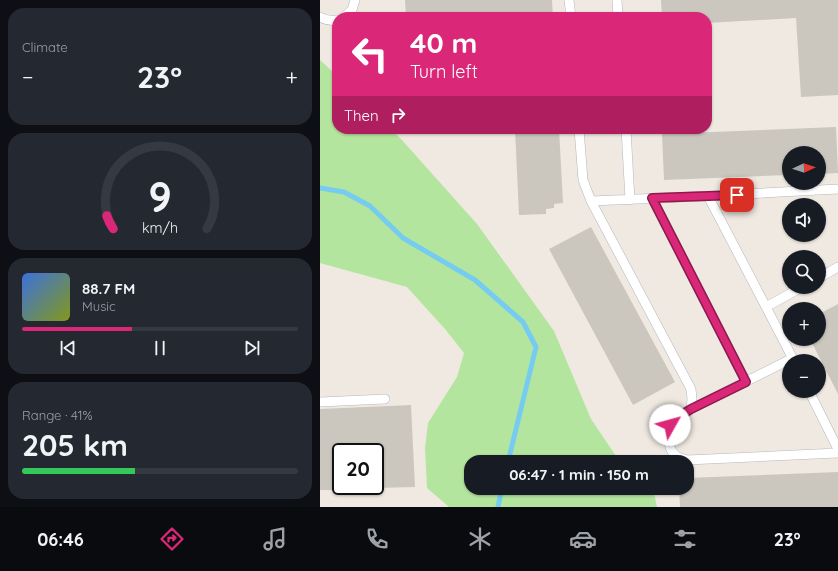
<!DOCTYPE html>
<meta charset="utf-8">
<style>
body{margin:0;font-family:Quicksand,sans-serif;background:#242831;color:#f1f3f6;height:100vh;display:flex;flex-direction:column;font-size:15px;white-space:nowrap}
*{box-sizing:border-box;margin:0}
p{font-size:13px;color:#9ea1a6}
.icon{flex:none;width:22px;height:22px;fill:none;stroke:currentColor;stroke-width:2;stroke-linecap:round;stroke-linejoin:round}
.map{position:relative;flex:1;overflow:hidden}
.sheet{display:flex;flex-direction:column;gap:8px;padding:8px;background:#0d0f14;width:320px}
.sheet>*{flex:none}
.guide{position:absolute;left:12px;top:12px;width:380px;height:122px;border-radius:16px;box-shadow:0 1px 3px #0004;background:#db2777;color:#fff;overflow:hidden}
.needle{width:26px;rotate:87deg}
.buttons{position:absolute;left:462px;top:146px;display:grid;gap:8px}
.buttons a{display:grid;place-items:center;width:44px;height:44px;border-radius:50%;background:#171b24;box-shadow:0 1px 3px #0004;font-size:20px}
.speed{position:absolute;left:12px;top:443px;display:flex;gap:8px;font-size:20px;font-weight:700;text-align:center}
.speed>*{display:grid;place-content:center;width:52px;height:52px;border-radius:50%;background:#171b24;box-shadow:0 1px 3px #0004;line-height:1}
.speed .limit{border:2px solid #111;border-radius:6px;background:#fff;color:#111}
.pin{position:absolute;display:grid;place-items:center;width:34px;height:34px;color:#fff;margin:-17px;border-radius:8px;box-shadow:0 2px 6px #0006}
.me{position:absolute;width:44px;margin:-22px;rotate:52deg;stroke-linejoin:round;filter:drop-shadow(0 0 3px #0008)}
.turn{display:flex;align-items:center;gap:14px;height:84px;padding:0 12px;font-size:18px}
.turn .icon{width:52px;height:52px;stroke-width:2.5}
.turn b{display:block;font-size:28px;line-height:34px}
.then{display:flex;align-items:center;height:38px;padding:0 12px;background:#0003;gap:8px;font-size:15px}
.big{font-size:30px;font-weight:700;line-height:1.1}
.sheet .card{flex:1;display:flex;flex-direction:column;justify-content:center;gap:6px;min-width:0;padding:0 14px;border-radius:16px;background:#242831}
.sheet .dial{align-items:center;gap:0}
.dial svg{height:104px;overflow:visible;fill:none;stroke:#363941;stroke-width:7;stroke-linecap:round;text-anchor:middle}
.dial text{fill:#f1f3f6;stroke:none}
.song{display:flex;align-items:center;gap:12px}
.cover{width:48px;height:48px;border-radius:6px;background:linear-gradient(135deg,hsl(220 70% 55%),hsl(70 70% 35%))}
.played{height:4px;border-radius:2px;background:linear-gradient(90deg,#db2777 40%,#363941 40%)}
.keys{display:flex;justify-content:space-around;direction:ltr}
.heat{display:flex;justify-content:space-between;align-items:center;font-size:22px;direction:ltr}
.charge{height:6px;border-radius:3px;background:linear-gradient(90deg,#34c759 41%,#363941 0)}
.trip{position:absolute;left:144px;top:455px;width:230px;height:40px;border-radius:16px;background:#171b24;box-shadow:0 1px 3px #0004;font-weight:700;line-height:40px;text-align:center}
.menu{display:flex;height:64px;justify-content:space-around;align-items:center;background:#090b0e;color:#9ea1a6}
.menu .icon{width:28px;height:28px}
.menu .active{color:#db2777}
.menu b{font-size:18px;color:#f1f3f6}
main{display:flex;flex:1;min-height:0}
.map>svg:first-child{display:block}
</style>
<main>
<section class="sheet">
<div class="card"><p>Climate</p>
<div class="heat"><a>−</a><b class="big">23°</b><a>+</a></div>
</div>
<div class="card dial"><svg viewBox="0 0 100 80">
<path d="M14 69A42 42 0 1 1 86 69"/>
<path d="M14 69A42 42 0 0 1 9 59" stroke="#db2777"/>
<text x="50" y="56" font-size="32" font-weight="700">9</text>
<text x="50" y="72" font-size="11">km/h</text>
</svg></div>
<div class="card">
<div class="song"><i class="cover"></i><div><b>88.7 FM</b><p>Music</p></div></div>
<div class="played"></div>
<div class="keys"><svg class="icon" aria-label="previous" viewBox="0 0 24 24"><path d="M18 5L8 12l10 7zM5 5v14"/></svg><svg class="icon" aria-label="pause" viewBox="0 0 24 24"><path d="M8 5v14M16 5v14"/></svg><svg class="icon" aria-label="next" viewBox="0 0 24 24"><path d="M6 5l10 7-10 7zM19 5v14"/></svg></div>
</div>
<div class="card"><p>Range · 41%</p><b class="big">205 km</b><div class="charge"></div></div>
</section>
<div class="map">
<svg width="518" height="507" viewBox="0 0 518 507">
<rect width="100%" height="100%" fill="#efe9e1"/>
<path fill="#b4e59e" d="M 0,60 L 17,76 L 17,129 L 71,129 L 81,139 L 157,224 L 234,331 L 271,419 L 300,462 L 151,462 L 151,488 L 333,488 L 337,507 L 129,507 L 107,488 L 105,448 L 108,423 L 137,377 L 144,353 L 125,329 L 87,287 L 0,263 Z"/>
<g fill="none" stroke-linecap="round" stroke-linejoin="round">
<path stroke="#75ccf0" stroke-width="5" d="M 0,188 L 24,192 L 50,206 L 83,238 L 155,280 L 203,322 L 216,347 L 188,462
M 178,507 L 182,488"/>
</g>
<path fill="#cbc7bf" d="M 85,0 L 232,0 L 233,17 L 86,17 Z
M 341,0 L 518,0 L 518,95 L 481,97 L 476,18 L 387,23 L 387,17 L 342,17 Z
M 516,127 L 518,173 L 499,174 L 499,153 L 469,153 L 469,175 L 344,180 L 342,134 Z
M 195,129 L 239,129 L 243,203 L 234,204 L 234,208 L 226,209 L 226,214 L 199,215 Z
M 271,227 L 355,382 L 313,405 L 229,249 Z
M 518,304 L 518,394 L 490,339 L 499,339 L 499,314 Z
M 91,405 L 95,487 L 55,488 L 55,452 L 21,452 L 21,490 L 0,490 L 0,409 Z
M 518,472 L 518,507 L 360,507 L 359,488 L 367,488 L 367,478 Z"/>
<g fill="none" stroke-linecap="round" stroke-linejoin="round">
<g stroke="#b4b7c1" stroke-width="10">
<path id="service" d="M 249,0 L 251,17
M 297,0 L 298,17
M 0,17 C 5,20 11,21 17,20
M 24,17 L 32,10 L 35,0
M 259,129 L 263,180 L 271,201 L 371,389 L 372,399 L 371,409 C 364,413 354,417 350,425 C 346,434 348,452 358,457 C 361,458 364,459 367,460 L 518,453
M 306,129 L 310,200
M 388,196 L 446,307
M 332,198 L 426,382
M 271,201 L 388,196 L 518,189
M 499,278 L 518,267
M 474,361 L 446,307 L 482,287
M 489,391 L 518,449
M 0,402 L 65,399
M 371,409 L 473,358"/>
</g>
<use href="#service" stroke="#fff" stroke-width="9"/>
</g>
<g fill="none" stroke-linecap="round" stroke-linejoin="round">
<g stroke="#8e194d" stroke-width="10">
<path id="route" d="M 350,425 L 357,418 L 371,409 L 426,382 L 332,198 L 417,195"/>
</g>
<use href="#route" stroke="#db2777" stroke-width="7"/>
</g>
</svg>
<div class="buttons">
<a><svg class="needle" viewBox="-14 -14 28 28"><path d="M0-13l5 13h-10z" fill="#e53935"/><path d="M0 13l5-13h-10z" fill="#9ea1a6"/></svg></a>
<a><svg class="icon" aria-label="sound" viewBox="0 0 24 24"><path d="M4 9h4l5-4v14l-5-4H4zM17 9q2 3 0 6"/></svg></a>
<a><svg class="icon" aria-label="search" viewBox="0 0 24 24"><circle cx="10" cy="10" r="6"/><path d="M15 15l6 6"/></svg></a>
<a>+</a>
<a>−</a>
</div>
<div class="speed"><div class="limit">20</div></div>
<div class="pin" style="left:417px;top:195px;background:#d93025"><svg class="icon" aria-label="arrive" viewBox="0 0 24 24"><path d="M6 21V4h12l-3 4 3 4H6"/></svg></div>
<svg class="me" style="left:350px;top:425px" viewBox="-20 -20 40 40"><circle r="19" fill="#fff"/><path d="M0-13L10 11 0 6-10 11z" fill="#db2777"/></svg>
<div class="trip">06:47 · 1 min · 150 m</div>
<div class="guide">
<div class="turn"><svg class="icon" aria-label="left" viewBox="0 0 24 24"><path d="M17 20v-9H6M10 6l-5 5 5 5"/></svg><div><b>40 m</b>Turn left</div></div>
<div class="then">Then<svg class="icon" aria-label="right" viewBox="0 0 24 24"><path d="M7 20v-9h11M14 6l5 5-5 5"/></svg></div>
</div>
</div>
</main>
<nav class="menu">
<b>06:46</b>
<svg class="icon active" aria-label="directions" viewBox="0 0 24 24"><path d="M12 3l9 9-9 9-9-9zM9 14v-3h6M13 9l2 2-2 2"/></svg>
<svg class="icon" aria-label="music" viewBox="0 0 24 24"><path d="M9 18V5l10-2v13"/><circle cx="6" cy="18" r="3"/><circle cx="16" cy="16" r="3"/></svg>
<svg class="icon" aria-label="phone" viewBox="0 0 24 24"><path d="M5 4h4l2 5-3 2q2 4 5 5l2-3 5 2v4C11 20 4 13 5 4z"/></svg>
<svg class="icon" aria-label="climate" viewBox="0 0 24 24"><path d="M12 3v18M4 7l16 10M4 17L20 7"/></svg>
<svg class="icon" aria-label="car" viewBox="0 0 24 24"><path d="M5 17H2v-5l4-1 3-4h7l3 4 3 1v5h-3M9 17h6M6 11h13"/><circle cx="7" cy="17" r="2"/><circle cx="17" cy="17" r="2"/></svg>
<svg class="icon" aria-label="filters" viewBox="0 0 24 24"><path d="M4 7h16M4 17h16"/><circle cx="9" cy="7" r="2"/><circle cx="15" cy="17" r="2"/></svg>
<b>23°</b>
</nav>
